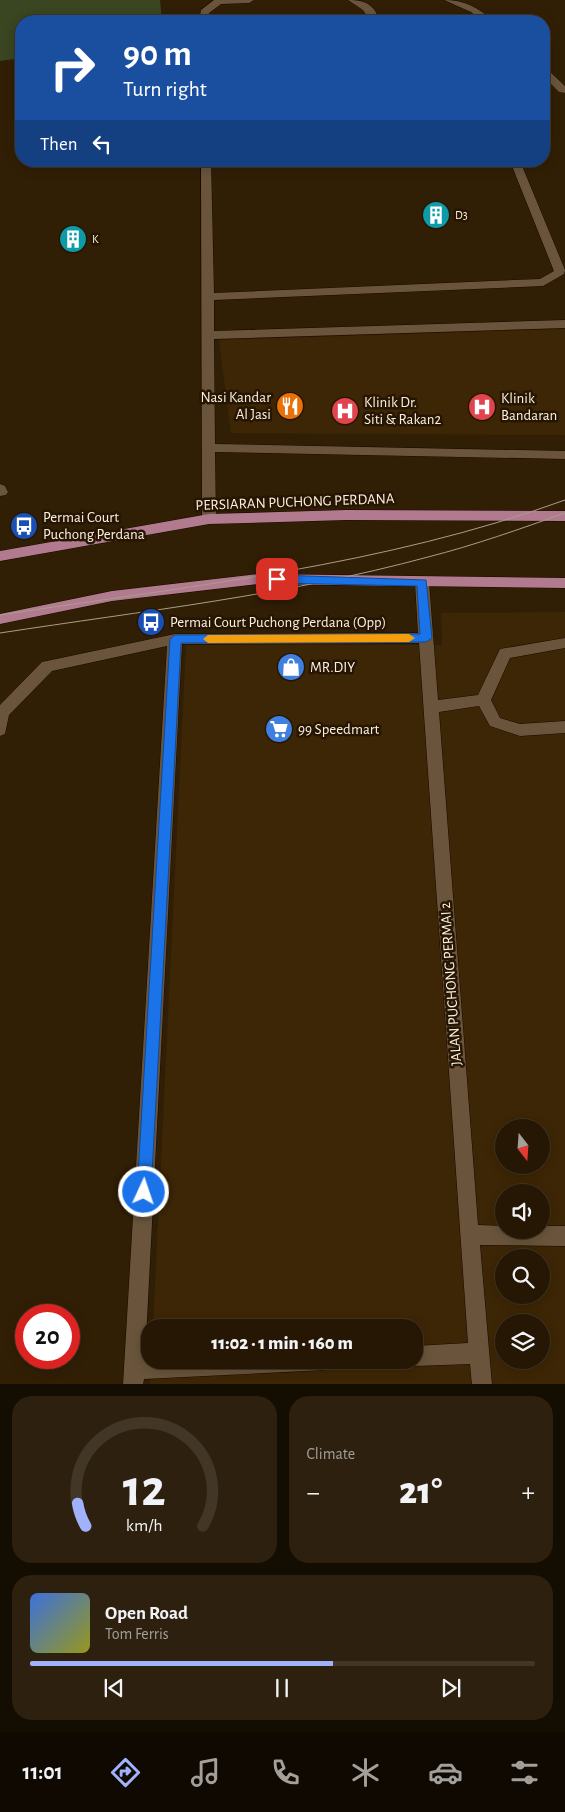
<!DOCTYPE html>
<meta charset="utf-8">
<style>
body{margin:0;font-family:"Alegreya Sans",sans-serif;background:#2d200e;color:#f1f3f6;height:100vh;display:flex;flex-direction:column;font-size:19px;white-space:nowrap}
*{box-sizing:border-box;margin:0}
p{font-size:16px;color:#a39f9a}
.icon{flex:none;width:28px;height:28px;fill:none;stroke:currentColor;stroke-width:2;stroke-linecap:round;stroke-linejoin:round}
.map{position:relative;height:1384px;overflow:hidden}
.sheet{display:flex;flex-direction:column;gap:12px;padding:12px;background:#140d02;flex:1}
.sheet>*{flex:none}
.banner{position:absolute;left:15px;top:15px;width:535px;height:152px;border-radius:20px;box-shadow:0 2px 12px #0003,0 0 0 1px #423626;background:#1a4fa0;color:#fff;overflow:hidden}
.needle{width:32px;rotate:163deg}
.tools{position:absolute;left:495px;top:1119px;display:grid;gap:10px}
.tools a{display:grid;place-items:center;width:55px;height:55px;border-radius:50%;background:#251704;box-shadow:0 2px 12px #0003,0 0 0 1px #423626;font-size:25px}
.speed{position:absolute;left:15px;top:1304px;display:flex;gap:10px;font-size:25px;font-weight:700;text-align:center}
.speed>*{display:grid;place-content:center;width:65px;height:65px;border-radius:50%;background:#251704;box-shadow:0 2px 12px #0003,0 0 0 1px #423626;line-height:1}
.speed .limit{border:8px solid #d22;background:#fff;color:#111}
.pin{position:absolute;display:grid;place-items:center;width:42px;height:42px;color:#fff;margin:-21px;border-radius:10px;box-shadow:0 2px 8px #0006}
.me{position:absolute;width:55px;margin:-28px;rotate:3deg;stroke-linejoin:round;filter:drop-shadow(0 0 4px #0008)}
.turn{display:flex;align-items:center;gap:18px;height:105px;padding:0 25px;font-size:22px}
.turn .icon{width:65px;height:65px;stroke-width:2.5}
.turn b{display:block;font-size:35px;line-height:42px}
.then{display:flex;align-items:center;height:48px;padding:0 25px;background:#0003;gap:10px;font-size:19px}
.big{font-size:38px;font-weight:800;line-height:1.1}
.sheet .widget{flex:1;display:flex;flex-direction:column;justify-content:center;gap:8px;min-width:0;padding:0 18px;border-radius:20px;background:#2d200e}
.sheet .dial{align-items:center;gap:0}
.dial svg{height:130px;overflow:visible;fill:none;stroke:#423626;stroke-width:7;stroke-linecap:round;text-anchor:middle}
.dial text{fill:#f1f3f6;stroke:none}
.song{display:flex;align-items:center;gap:15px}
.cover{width:60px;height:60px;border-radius:8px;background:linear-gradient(135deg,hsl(220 70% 55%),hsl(60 70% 35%))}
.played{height:5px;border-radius:2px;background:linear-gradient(90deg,#a1b2fd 60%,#423626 60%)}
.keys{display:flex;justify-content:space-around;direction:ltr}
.heat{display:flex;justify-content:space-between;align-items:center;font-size:28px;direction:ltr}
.sheet .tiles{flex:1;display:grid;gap:12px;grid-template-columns:1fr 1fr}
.widget:last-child{grid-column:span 2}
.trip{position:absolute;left:141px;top:1319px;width:282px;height:50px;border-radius:20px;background:#251704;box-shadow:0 2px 12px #0003,0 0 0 1px #423626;font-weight:800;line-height:50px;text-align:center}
.dock{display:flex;height:80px;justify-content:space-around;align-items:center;background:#0f0902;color:#a39f9a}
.dock .icon{width:35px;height:35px}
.dock .active{color:#a1b2fd}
.dock b{font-size:22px;color:#f1f3f6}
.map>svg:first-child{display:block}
</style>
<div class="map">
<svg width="565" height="1385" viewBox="0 0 565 1385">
<rect width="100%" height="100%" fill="#311f05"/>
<path fill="#3d2605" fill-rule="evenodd" d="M 565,329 L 565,435 L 231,433 L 219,340 Z
M 565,612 L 565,1384 L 150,1385 L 151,1360 L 415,1360 L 415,1328 L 153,1327 L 186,645 L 442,645 L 441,613 ZM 504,1128 L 541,1128 L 541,1165 L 504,1165 ZM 504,1192 L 541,1192 L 541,1230 L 504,1230 ZM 504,1258 L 541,1258 L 541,1295 L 504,1295 ZM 504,1322 L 541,1322 L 541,1360 L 504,1360 Z"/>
<path fill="#3a4621" d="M 0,0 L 160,0 L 162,21 L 21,21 L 21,58 L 0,61 Z"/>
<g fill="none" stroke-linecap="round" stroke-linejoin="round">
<g stroke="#180800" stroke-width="1">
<path id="minor" d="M 214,0 L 254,0 L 249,3 L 221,4 L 209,13 L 209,21 L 199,21 L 201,10 Z
M 348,0 C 365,0 374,4 380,21 L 370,21 L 363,10 Z
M 444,0 C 463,0 479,7 492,21 L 482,21 L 471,12 Z
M 544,69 L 548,70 L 565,86 L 565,93 L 559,92 L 544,77 Z
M 201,161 L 211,161 L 214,293 L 540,279 L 554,271 L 510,161 L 520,161 L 565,270 L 564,274 L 543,286 L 214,300 L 214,331 L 565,320 L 565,328 L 214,339 L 215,444 L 565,451 L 565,459 L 215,452 L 216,519 L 214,522 L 204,522 L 202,519 Z
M 0,484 L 5,486 L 8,492 L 6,495 L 0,496 Z
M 422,577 L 427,578 L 429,582 L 438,700 L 478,695 L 500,649 L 565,638 L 565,648 L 510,658 L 491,700 L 500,718 L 520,724 L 565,721 L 565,733 L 520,736 L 490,726 L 479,706 L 439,712 L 478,1225 L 504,1226 L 504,1230 L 541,1230 L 541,1226 L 565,1226 L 565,1246 L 480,1245 L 492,1385 L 472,1385 L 470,1364 L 415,1366 L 408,1363 L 406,1360 L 415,1360 L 415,1346 L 468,1343 L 419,643 L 182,644 L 145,1358 L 150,1358 L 150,1360 L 334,1360 L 331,1367 L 324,1370 L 144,1379 L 143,1385 L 123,1385 L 167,646 L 52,671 L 9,715 L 5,734 L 0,736 L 0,705 L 42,662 L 175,634 L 418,633 L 415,582 L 417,578 Z"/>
</g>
<g stroke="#180800" stroke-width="1">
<path id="major" d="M 346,510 L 565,511 L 565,521 L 346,520 L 209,524 L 0,561 L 0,551 L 209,514 Z
M 259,574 L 565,578 L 565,588 L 259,584 L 112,601 L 0,624 L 0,614 L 112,591 Z"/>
</g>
<use href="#minor" fill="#6a553c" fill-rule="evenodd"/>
<use href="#major" fill="#b17a8f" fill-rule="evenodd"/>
<path stroke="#ab9d89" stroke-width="1" d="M 0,615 C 190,586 384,566 565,500
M 0,633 C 143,611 288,595 428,557 C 475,545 520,529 565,513"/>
</g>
<path fill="#1a73e8" stroke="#114b97" d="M 277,575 L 426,580 L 432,638 L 426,642 L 181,643 L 151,1192 L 149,1196 L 144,1199 L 139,1196 L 137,1192 L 170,639 L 175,635 L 420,634 L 417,586 L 277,583 L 271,579 Z"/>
<path fill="#f59e0b" d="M 409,634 L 415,638 L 409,642 L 208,643 L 203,639 L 208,635 Z"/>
<defs>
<g id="building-disc" transform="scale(1.4375)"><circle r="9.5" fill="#0f9aa8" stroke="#261500"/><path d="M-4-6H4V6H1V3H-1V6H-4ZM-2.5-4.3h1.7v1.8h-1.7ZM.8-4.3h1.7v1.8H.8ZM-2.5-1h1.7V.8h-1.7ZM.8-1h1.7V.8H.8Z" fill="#fff"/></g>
<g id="restaurant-disc" transform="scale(1.4375)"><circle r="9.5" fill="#e8710a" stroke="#261500"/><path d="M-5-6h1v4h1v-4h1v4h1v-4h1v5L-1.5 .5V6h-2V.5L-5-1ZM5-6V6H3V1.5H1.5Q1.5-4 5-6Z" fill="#fff"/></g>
<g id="hospital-disc" transform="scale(1.4375)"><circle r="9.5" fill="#e0444e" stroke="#261500"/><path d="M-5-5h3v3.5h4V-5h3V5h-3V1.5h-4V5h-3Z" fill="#fff"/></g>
<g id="bus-disc" transform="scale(1.4375)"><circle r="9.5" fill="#1a4fb4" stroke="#261500"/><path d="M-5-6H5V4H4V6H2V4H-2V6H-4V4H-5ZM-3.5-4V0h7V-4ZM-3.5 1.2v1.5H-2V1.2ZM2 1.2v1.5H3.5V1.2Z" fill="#fff"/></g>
<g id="shop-disc" transform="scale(1.4375)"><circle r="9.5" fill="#3f7fe0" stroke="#261500"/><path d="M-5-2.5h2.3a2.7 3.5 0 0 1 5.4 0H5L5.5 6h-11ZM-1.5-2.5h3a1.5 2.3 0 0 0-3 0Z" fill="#fff"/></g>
<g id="supermarket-disc" transform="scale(1.4375)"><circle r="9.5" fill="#3f7fe0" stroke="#261500"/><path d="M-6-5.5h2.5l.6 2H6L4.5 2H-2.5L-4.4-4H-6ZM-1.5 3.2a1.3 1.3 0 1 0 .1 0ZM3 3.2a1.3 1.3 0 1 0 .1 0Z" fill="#fff"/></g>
</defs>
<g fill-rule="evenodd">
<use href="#building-disc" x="436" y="215"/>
<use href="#building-disc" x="73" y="239"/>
<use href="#restaurant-disc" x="290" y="406"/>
<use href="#hospital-disc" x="482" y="407"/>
<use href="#hospital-disc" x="345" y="411"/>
<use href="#bus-disc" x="24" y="526"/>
<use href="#bus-disc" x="151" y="622"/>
<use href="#shop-disc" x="291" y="667"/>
<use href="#supermarket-disc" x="279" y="729"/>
</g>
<g text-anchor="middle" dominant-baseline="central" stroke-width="5" stroke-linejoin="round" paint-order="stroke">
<g font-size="12" fill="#fcf0e1" stroke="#261500" text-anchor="start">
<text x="455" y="215">D3</text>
<text x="92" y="239">K</text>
</g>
<g font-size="15" fill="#fcf0e1" stroke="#261500" text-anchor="start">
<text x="271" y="397" text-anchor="end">Nasi Kandar<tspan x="271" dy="17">Al Jasi</tspan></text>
<text x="501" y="398">Klinik<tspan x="501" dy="17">Bandaran</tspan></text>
<text x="364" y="402">Klinik Dr.<tspan x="364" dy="17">Siti &amp; Rakan2</tspan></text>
<text x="43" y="517">Permai Court<tspan x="43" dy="17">Puchong Perdana</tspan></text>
<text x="170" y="622">Permai Court Puchong Perdana (Opp)</text>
<text x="310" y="667">MR.DIY</text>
<text x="298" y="729">99 Speedmart</text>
</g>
<g font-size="15" fill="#fcf0e1" stroke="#261500">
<text transform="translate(295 502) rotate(-2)">PERSIARAN PUCHONG PERDANA</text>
<text transform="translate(451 984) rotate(-94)">JALAN PUCHONG PERMAI 2</text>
</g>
</g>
</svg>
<div class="tools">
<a><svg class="needle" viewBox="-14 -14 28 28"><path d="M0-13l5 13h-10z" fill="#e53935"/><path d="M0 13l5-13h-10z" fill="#a39f9a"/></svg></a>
<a><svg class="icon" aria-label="sound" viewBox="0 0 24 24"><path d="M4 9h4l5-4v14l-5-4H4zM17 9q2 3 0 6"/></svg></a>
<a><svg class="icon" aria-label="search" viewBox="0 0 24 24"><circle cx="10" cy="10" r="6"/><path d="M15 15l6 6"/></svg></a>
<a><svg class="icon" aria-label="layers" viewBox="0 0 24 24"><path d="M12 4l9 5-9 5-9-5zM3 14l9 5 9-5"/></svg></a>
</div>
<div class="speed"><div class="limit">20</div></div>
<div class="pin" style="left:277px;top:579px;background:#d93025"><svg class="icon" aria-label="arrive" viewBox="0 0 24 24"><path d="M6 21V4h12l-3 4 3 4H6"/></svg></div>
<svg class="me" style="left:144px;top:1192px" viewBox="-20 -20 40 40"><circle r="17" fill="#1a73e8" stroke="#fff" stroke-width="3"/><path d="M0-11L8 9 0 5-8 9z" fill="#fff"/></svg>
<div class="trip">11:02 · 1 min · 160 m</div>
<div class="banner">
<div class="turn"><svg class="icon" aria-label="right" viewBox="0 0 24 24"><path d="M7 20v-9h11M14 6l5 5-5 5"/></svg><div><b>90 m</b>Turn right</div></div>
<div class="then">Then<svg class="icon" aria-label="left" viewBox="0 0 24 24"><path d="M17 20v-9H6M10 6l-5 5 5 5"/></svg></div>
</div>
</div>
<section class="sheet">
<div class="tiles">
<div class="widget dial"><svg viewBox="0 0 100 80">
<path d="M14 69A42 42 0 1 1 86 69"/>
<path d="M14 69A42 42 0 0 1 9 55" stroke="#a1b2fd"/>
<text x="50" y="56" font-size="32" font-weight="700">12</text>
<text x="50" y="72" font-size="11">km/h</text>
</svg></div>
<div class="widget"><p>Climate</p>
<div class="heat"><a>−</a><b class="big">21°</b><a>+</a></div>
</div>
<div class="widget">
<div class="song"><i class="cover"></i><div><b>Open Road</b><p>Tom Ferris</p></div></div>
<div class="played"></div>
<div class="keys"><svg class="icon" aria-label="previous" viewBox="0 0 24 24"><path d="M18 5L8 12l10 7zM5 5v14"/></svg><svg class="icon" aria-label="pause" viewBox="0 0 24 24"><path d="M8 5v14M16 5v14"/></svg><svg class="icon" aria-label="next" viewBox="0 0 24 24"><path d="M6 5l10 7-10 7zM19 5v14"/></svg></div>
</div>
</div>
</section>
<nav class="dock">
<b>11:01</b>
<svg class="icon active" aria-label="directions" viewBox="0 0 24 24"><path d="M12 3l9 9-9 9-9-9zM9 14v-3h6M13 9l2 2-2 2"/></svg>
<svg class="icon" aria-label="music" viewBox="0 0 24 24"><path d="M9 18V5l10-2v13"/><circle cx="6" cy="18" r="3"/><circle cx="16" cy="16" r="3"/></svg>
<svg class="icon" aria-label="phone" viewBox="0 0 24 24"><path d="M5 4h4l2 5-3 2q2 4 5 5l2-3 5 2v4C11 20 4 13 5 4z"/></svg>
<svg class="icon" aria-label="climate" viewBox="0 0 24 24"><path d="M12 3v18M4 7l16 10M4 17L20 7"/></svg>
<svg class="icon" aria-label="car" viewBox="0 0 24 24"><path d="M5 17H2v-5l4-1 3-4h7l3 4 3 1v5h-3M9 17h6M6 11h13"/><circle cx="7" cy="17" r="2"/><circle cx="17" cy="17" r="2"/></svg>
<svg class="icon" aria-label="filters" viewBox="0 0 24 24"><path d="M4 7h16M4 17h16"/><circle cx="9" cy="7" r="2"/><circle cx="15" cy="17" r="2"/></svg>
</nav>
